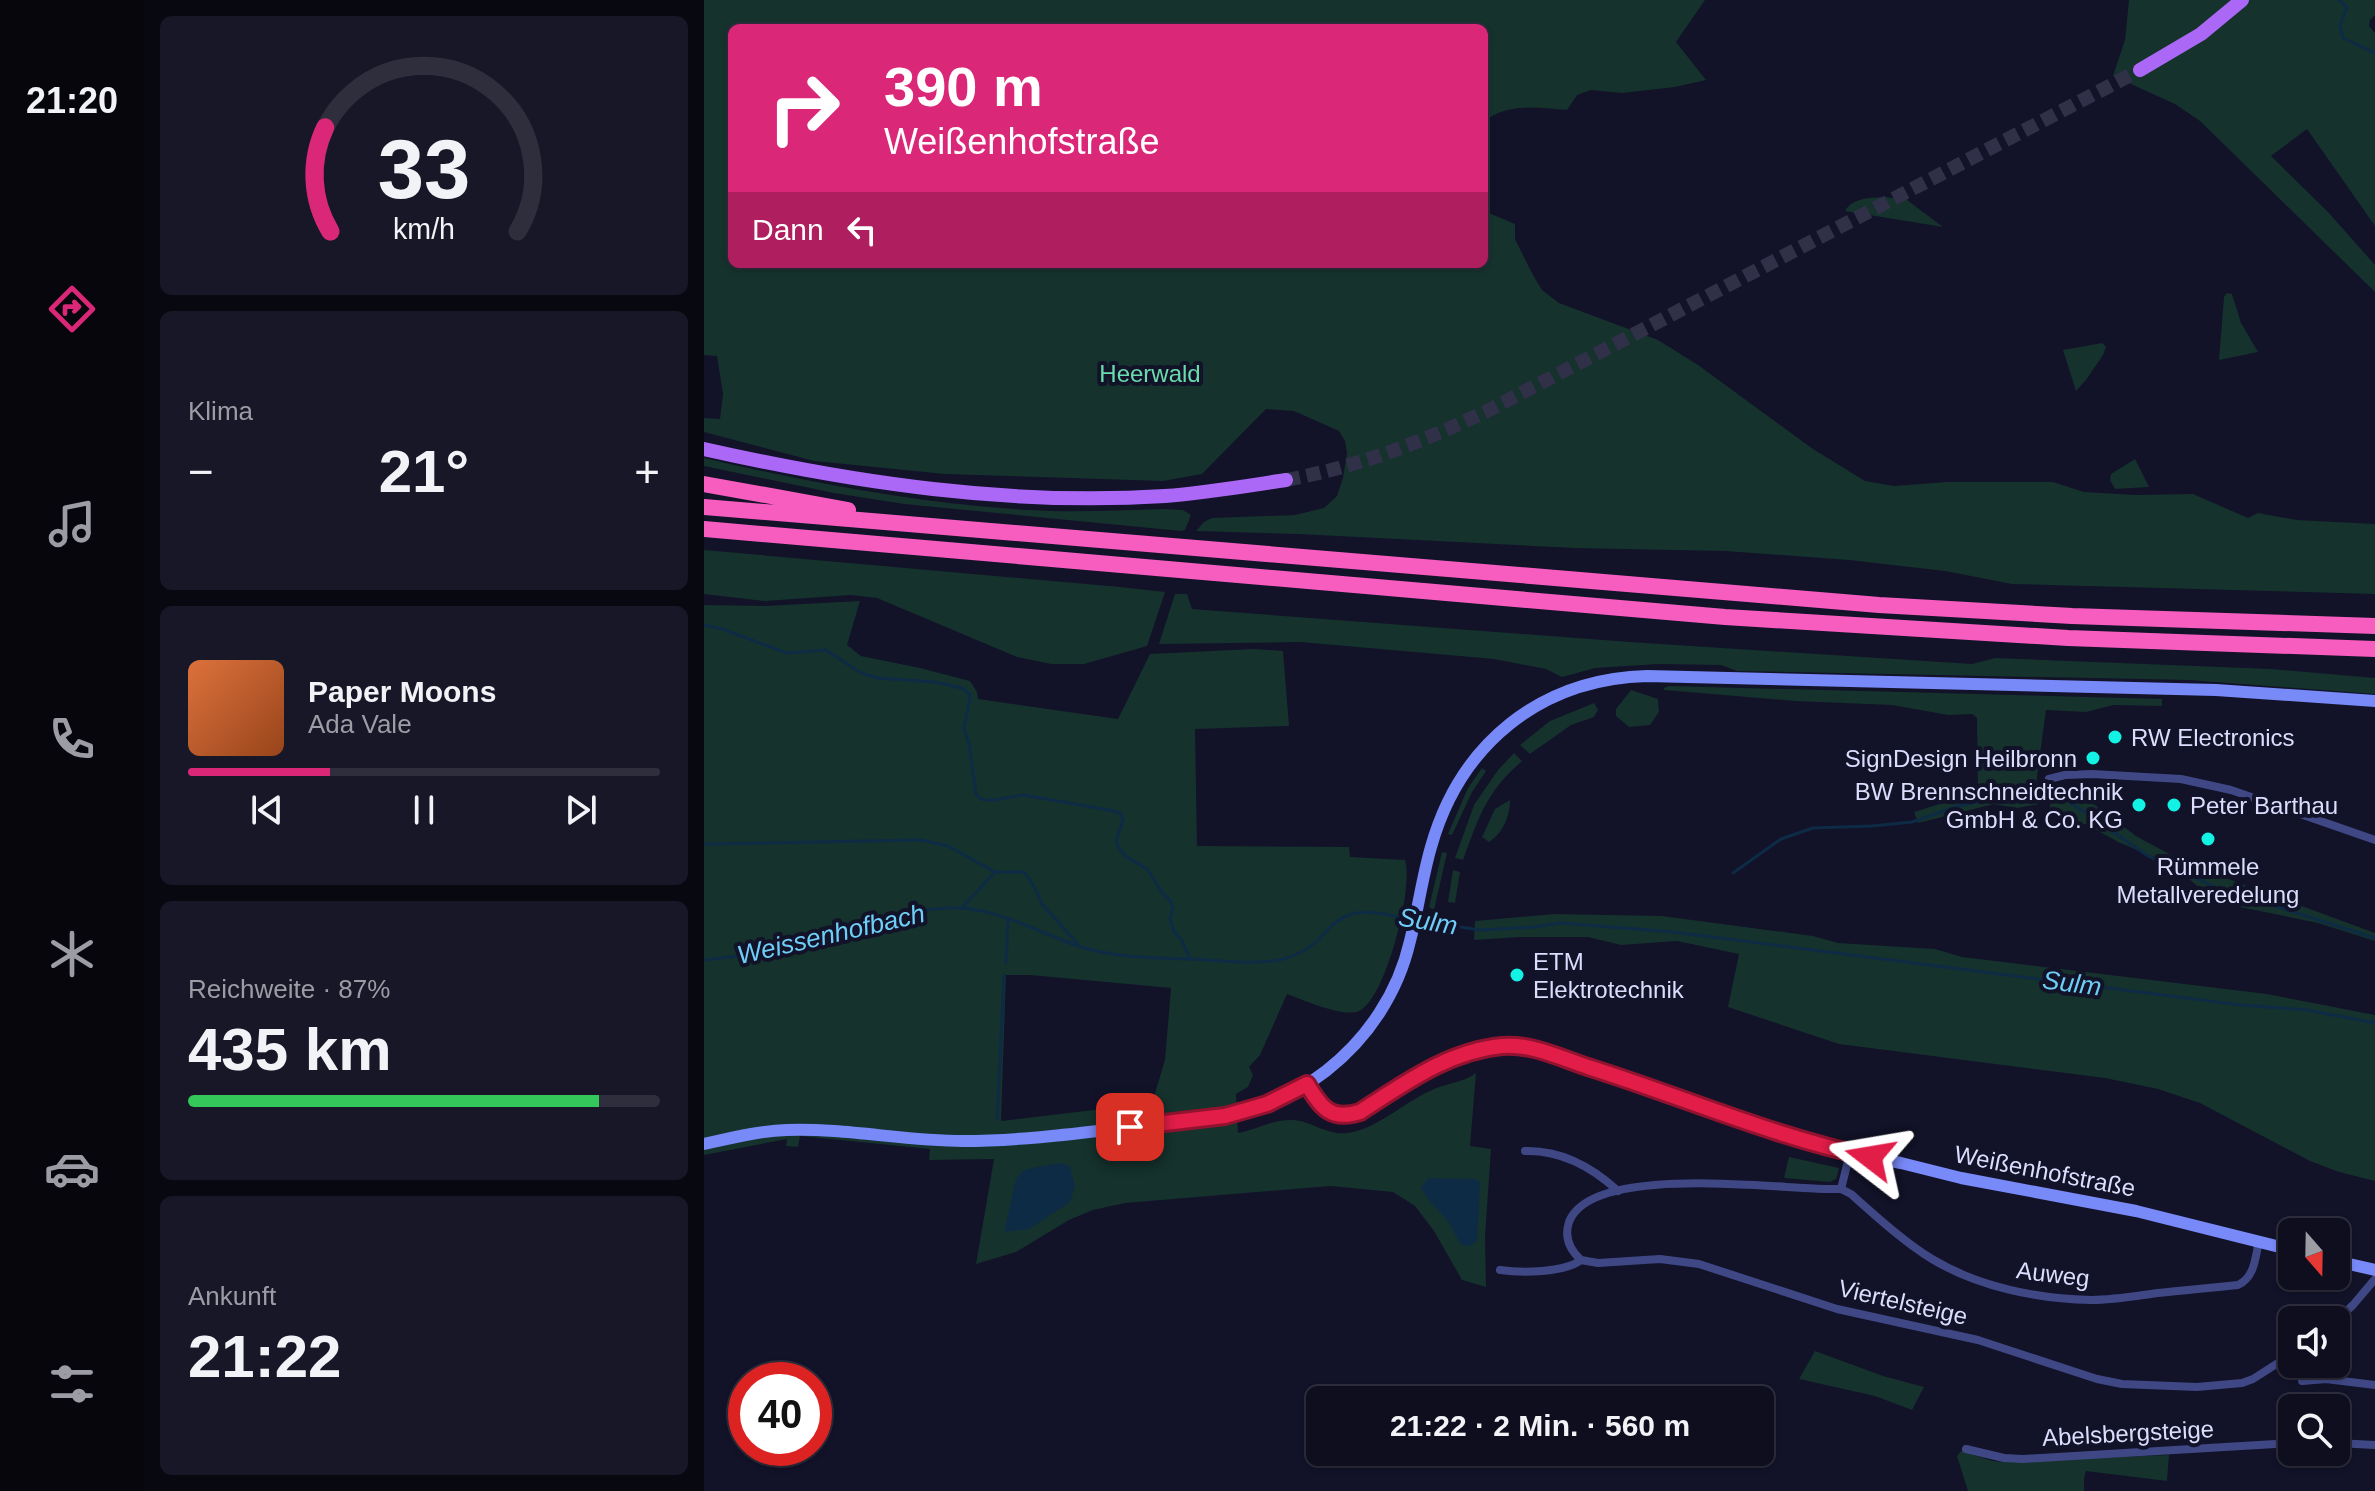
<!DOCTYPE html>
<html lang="de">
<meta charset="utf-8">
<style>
body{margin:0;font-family:Arial,sans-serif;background:#171728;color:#f1f3f6;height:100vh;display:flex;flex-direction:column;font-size:30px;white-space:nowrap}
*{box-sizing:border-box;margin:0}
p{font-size:26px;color:#9b9ca4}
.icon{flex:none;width:44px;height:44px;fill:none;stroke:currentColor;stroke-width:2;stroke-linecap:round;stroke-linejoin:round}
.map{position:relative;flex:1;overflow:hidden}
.sheet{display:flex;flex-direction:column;gap:16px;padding:16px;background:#080811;width:560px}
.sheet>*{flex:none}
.hud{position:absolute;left:24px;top:24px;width:760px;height:244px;border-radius:12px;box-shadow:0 2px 6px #0004,0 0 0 2px #2e2e3d;background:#db2777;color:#fff;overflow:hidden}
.needle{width:52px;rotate:160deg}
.fabs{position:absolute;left:1574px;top:1218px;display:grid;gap:16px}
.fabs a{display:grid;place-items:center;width:72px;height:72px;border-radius:12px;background:#0e0e1f;box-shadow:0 2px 6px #0004,0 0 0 2px #2e2e3d;font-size:40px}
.speed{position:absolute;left:24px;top:1362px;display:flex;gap:16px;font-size:40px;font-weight:700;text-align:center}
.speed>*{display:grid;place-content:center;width:104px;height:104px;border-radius:50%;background:#0e0e1f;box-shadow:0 2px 6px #0004,0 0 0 2px #2e2e3d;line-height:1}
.speed .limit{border:12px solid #d22;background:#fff;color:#111}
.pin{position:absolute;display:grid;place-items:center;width:68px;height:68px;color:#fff;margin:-34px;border-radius:16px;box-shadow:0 4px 12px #0006}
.me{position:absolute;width:88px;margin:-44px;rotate:284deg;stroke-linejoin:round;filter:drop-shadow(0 0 6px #0008)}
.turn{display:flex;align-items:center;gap:28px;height:168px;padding:0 24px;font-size:36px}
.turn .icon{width:104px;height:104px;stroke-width:2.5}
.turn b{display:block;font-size:56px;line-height:68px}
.then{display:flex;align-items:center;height:76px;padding:0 24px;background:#0003;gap:16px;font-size:30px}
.big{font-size:60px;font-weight:800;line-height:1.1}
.sheet .widget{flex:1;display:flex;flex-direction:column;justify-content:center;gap:12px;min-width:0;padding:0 28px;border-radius:12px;background:#171728}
.sheet .dial{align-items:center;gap:0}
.dial svg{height:208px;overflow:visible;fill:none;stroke:#2e2e3d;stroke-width:7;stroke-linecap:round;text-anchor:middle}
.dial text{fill:#f1f3f6;stroke:none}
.song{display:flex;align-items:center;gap:24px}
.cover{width:96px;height:96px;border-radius:12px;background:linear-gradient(135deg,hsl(20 70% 55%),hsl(20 70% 35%))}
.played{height:8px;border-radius:4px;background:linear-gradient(90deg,#db2777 30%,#2e2e3d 30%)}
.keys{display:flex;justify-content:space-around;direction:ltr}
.heat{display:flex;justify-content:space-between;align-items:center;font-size:44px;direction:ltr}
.charge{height:12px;border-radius:6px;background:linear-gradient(90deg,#34c759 87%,#2e2e3d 0)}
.trip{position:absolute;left:602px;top:1386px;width:468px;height:80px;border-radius:12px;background:#0e0e1f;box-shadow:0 2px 6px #0004,0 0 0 2px #2e2e3d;font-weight:800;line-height:80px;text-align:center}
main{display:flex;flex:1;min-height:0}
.menu{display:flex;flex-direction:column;width:144px;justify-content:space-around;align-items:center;background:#06060c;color:#9b9ca4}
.menu .icon{width:56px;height:56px}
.menu .active{color:#db2777}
.menu b{font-size:36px;color:#f1f3f6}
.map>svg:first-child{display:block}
</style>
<main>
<nav class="menu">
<b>21:20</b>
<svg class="icon active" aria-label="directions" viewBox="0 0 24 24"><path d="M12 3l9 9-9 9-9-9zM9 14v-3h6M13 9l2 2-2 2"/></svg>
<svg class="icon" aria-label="music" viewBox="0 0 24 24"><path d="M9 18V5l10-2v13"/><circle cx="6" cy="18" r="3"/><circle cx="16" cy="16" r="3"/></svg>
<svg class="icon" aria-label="phone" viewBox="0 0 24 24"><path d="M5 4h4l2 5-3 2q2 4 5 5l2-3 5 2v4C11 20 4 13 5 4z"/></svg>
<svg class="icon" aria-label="climate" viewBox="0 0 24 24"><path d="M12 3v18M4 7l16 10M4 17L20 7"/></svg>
<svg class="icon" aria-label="car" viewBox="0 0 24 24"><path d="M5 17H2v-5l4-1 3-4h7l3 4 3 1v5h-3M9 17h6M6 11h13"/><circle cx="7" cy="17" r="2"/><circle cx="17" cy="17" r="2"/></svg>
<svg class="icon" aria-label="filters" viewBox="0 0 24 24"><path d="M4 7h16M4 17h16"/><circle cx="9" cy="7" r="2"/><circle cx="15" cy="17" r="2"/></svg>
</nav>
<section class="sheet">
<div class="widget dial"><svg viewBox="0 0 100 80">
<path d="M14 69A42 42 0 1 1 86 69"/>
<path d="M14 69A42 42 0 0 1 12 29" stroke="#db2777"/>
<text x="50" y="56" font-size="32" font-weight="700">33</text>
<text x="50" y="72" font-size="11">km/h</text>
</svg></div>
<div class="widget"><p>Klima</p>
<div class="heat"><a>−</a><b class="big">21°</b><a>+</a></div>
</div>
<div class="widget">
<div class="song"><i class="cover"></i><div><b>Paper Moons</b><p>Ada Vale</p></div></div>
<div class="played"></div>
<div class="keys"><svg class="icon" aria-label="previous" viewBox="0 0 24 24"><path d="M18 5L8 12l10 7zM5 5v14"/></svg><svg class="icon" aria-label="pause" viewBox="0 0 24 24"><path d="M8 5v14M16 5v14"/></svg><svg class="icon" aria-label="next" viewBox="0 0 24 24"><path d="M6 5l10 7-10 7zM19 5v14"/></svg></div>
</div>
<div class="widget"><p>Reichweite · 87%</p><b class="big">435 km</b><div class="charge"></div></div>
<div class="widget"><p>Ankunft</p><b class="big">21:22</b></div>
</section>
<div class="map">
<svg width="1671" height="1491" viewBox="0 0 1671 1491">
<rect width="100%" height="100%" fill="#121229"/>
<path fill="#15322d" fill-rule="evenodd" d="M 0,0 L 1001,0 L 972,42 L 1002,80 L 971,87 L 918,93 L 887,90 L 873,95 L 863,110 C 837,108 801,102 780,122 L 780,28 L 28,28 L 28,264 L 780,264 L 780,211 L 811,224 L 811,239 L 829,275 L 838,290 L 855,303 L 954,340 L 994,365 L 1109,449 L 1161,481 L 1190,486 L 1243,482 L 1349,482 L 1380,492 L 1431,495 L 1489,494 L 1544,518 L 1554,513 L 1593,520 L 1671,524 L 1671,594 L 1308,584 L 1241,571 L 1145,560 L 1021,551 L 870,548 L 594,534 L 492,531 L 500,522 L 508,518 L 591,515 L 620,508 L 633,496 L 639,478 L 643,453 L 641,441 L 635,431 L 590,411 L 562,409 L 498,474 L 459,481 L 241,474 L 110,461 L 0,432 L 0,418 L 16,419 L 19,394 L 13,356 L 0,355 Z
M 1425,0 L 1671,0 L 1671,15 L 1666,20 L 1665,26 L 1671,33 L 1671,226 L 1603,129 L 1567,156 L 1625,213 L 1671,265 L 1671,292 L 1496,121 L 1471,104 L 1409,76 L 1421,40 Z
M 1181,197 L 1203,200 L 1239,227 L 1141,211 C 1149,197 1167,198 1181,197 Z
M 1523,293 L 1528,294 L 1537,323 L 1554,352 L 1515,360 L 1520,297 Z
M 1398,343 L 1402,347 L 1399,355 L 1382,380 L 1372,391 L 1359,350 Z
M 0,458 C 106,483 217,504 326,510 C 370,513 416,510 460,509 L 479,510 L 487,515 L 481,530 L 477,531 L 200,504 L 130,493 L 0,466 Z
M 1431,459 L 1445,487 L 1411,489 L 1406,480 L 1407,474 Z
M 0,550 L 416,587 L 461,592 L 443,646 L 380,664 L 347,664 L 313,657 L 173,598 L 147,595 L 61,601 L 0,594 Z
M 471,594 L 483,594 L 488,609 L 926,642 L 1268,664 L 1291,658 L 1567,669 L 1671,678 L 1671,694 L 1485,680 L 1033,671 L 1017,665 L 955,664 L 891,668 L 858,677 L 842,669 L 790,659 L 596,642 L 455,644 Z
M 156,601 L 143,645 L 157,656 L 216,668 L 266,681 L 273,692 L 274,699 L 414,719 L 446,654 L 550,649 L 579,651 L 585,726 L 491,729 L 493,846 L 645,847 L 646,857 L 701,860 C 710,886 682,999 655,1011 C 640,1018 599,1000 583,994 L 556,1055 L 545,1067 L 549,1075 L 544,1087 L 532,1094 L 534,1133 C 551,1130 570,1119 588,1120 C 611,1121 623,1138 649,1132 C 678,1125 699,1103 726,1091 C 741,1083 759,1083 772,1073 L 766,1146 L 787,1149 L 781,1237 L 782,1287 L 758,1280 L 730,1231 L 711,1206 L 689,1192 L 627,1186 L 421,1203 L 389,1210 L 365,1220 L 312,1252 L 272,1264 L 290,1159 L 225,1160 L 226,1149 L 96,1136 L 94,1147 L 82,1146 L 83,1139 L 0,1155 L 0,605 L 61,606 ZM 302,975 L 326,975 L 467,988 L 461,1060 L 448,1103 L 297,1121 Z
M 965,686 L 1458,699 L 1458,706 L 1409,705 L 1382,712 L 1342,710 L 1332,784 L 1343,783 L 1367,787 L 1432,836 L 1484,864 L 1671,933 L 1671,941 L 1614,923 L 1536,907 L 1492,885 L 1469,865 L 1414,842 L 1382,824 L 1368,824 L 1346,815 L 1346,802 L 1313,808 L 1290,804 L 1214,823 L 1210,812 L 1274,792 L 1273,718 L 1268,714 L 1244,715 L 1188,705 L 1091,701 L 960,690 L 960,688 Z
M 927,690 L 954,699 L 955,712 L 946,725 L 925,727 L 912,716 L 912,709 Z
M 890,703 L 894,710 L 890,717 L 867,725 L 826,754 L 816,745 L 846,721 Z
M 810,753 L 818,761 C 782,792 775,817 759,860 L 751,858 L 770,805 L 794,770 Z
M 778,768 L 782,771 L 768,792 L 748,835 L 744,834 L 764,788 Z
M 806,800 C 806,816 799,833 785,842 L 778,837 L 791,809 Z
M 738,852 L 743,853 L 730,910 L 725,907 Z
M 749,870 L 756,872 L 751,903 L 744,902 Z
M 850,914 L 958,916 L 1109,936 L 1134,943 L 1231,949 L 1258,957 L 1563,994 L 1671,1015 L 1671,1181 L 1635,1172 L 1606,1161 L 1496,1103 L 1454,1089 L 1401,1078 L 1135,1044 L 1024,1007 L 1035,954 L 973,941 L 917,945 L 884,937 L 816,937 L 770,940 L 771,921 Z
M 1085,1157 L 1135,1168 L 1132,1179 L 1126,1182 L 1080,1178 Z
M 1111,1351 L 1179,1376 L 1220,1387 L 1208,1410 L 1171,1396 L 1095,1379 Z
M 1257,1451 L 1289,1461 L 1299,1462 L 1465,1455 L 1463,1481 L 1382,1471 L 1380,1478 L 1380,1491 L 1264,1491 L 1253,1456 Z"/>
<path fill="#0e2b46" d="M 354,1163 L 366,1166 L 371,1186 L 366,1202 L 325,1229 L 300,1232 L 312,1179 L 320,1170 Z
M 725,1178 L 772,1179 L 776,1183 L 773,1241 L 765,1246 L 757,1245 L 744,1221 L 723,1198 L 717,1187 Z"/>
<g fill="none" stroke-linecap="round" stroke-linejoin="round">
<path stroke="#0e2b46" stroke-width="3" d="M 1635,0 L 1643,7 L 1636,26 L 1639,38 L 1671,53
M 0,625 L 18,629 L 83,653 L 122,650 L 159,674 L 174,678 L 230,682 L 258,688 L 265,694 L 266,699 L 260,728 L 265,744 L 272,795 L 280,800 L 290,800 L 320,795 L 410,811 L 417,814 L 419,820 L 413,838 L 413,845 L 421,856 L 443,869 L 459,894 L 466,900 L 469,908 L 466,919 L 470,932 L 477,939 L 486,959 C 515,960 550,966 579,959 C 590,956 603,950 612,942 C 623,932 630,920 645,915 C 664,908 687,916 706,919
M 1360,798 L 1444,856 L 1511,887 L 1671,938
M 0,844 L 217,840 L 244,846 L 291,872 L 320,872 L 330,886 L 338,904 L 373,943
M 1029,873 L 1077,839 L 1109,828 L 1168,826 L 1208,822 L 1254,806 L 1326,791 L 1347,794
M 258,908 L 290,873
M 714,920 L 775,930 L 830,927 L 857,923 L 969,932 L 1537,1005 L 1603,1010 L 1671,1023
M 0,960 C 35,956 68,953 102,944 C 153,930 202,906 256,908 C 298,910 337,934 377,947 C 413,958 449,958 486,959
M 302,963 L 304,919
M 293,1119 L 300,975"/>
<path stroke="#303049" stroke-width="14" stroke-dasharray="14 7" stroke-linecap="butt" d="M 582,480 C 656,466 719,442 787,409 L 1436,70"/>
<path stroke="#3f4885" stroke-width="8" d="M 1345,779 L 1361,775 L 1388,774 L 1477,779 L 1527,790 L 1671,840
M 821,1151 C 857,1150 888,1167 914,1191
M 1137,1189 L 1146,1153
M 877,1260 C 866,1250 860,1237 865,1222 C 888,1161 1083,1191 1137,1189 L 1147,1194 C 1173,1217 1199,1241 1228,1259 C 1274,1287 1334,1299 1387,1300 C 1410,1300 1432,1296 1454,1293 C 1481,1290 1507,1288 1534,1285 C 1551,1277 1551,1258 1555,1241
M 796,1270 C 817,1273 860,1273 877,1260 L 894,1263 L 956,1259 L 995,1264 L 1133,1309 L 1274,1340 L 1393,1379 L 1418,1384 L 1493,1387 L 1538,1383 L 1549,1379 L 1588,1354
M 1632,1321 L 1649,1305 L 1671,1279
M 1598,1381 L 1622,1379 L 1671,1385
M 1632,1443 L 1671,1445
M 1262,1449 L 1300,1458 L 1319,1459 L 1588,1443"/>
<path stroke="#7889f8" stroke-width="12" d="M 603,1084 L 620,1108 L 628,1113 L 645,1116 L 656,1112 L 713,1077 L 751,1057 L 794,1047 L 815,1046 L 911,1076 L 1080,1134 L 1146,1153 L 1197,1163 L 1257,1178 L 1432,1211 L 1588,1250
M 0,1144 C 27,1138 55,1131 83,1130 C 142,1128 200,1141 259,1141 C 321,1141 384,1132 446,1125 C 508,1118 571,1111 622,1071 C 664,1038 694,993 706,941 C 714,910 718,878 727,847 C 756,744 836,679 943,676 L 1512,690 L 1671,701
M 1632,1261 L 1671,1270"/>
<path stroke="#ab68f7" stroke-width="14" d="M 1436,70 L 1497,34 L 1538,0
M 0,449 C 151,483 306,506 461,496 C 501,493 542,486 582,480"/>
<path stroke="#f65dbf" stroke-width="16" d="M 0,484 L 144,510
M 0,507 L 1175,605 L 1368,616 L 1671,626
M 0,529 L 1021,617 L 1364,638 L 1671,649"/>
</g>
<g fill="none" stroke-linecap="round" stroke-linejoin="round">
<g stroke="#92132f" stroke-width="20">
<path id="route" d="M 426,1127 L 521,1116 L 563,1104 L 603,1084 C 617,1108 627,1121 656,1112 C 700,1084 744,1051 798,1046 C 827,1043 859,1059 887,1068 C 979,1097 1070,1137 1166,1157"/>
</g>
<use href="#route" stroke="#e11d48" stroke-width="14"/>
</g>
<g fill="#12f2e5" stroke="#121229" stroke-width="3">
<circle cx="1411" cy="737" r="8"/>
<circle cx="1389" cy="758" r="8"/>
<circle cx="1435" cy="805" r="8"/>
<circle cx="1470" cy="805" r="8"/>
<circle cx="1504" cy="839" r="8"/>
<circle cx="813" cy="975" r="8"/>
</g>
<g text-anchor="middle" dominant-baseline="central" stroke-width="8" stroke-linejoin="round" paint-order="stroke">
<g font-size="24" fill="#6adbac" stroke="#121229">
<text x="446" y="373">Heerwald</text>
</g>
<g font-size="24" fill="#dbddfd" stroke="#121229" text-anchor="start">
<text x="1427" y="737">RW Electronics</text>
<text x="1373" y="758" text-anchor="end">SignDesign Heilbronn</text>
<text x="1419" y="791" text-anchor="end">BW Brennschneidtechnik<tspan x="1419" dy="28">GmbH &amp; Co. KG</tspan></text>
<text x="1486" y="805">Peter Barthau</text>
<text x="1504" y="866" text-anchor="middle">Rümmele<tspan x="1504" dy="28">Metallveredelung</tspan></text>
<text x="829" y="961">ETM<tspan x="829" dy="28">Elektrotechnik</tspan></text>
</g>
<g font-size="24" fill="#dbddfd" stroke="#121229">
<text transform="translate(1341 1171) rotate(11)">Weißenhofstraße</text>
<text transform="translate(1349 1274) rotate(7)">Auweg</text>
<text transform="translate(1199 1302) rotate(13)">Viertelsteige</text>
<text transform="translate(1424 1433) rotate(-3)">Abelsbergsteige</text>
</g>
<g font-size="26" font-style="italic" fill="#6fcef7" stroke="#121229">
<text transform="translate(724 921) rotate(9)">Sulm</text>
<text transform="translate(127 934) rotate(-13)">Weissenhofbach</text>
<text transform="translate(1368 983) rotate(7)">Sulm</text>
</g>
</g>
</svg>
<div class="fabs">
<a><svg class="needle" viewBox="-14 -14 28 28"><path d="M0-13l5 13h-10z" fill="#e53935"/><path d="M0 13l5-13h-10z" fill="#9b9ca4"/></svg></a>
<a><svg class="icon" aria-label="sound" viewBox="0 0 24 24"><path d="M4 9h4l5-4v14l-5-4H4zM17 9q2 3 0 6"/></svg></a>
<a><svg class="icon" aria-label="search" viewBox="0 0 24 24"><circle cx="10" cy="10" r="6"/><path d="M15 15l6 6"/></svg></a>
</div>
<div class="speed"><div class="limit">40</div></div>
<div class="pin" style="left:426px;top:1127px;background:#d93025"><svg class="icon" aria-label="arrive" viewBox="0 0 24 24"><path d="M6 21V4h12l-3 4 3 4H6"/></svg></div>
<svg class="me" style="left:1166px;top:1157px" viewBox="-20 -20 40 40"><path d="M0-17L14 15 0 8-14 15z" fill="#e11d48" stroke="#fff" stroke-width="4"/></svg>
<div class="trip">21:22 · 2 Min. · 560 m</div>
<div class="hud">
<div class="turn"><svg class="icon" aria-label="right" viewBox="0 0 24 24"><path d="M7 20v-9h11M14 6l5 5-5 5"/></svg><div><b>390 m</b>Weißenhofstraße</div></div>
<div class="then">Dann<svg class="icon" aria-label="left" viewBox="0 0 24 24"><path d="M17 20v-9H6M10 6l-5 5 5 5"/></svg></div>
</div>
</div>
</main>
